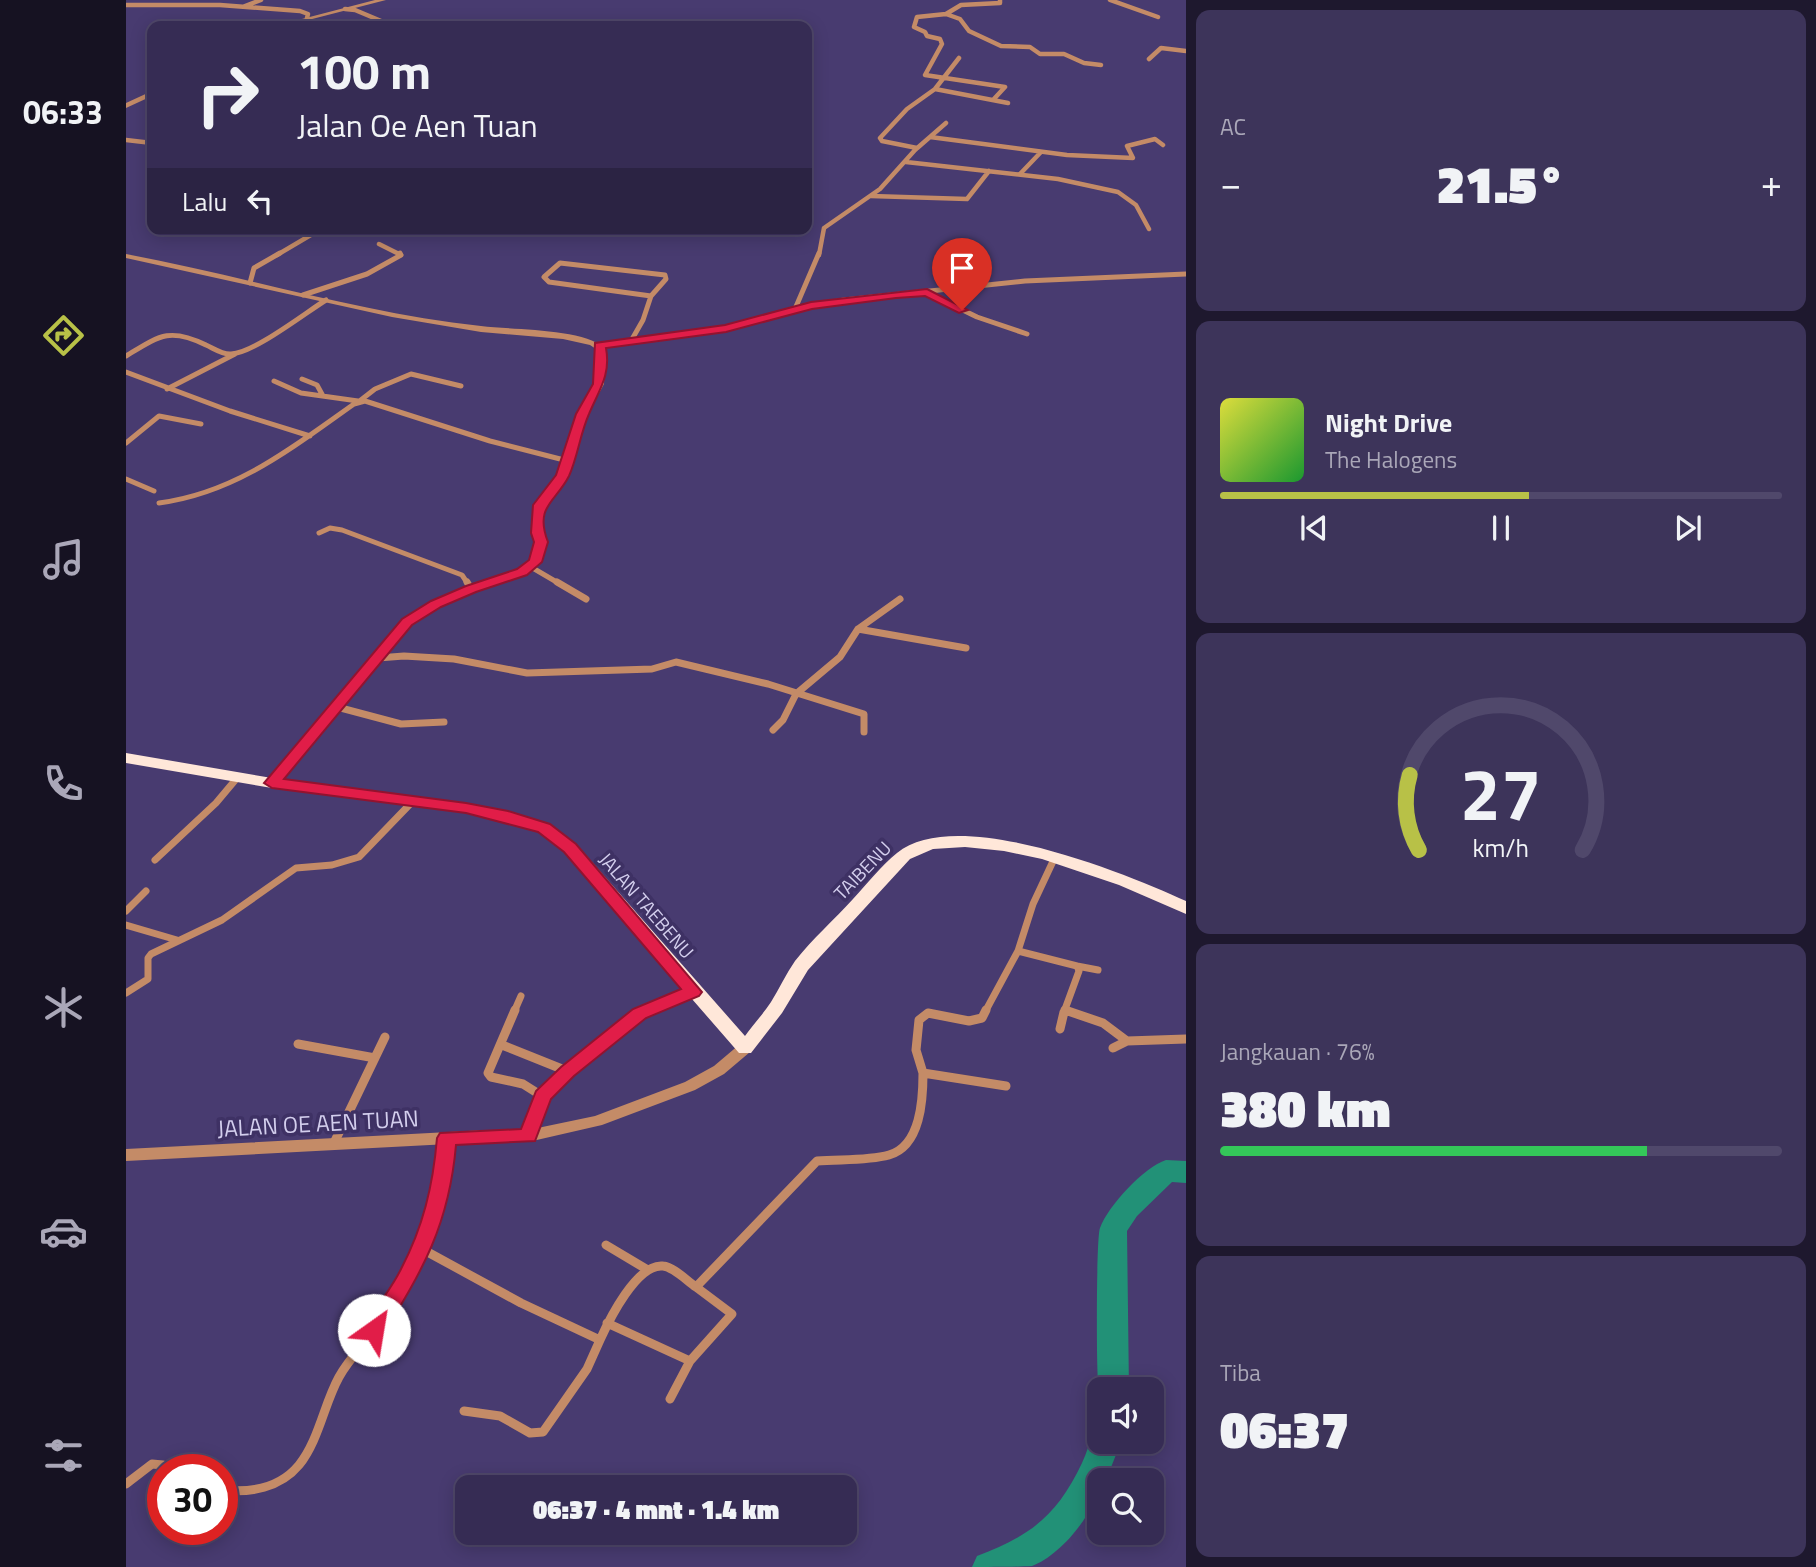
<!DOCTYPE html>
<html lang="id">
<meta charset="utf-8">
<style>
body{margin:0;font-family:"Titillium Web",sans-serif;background:#3d345a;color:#f1f3f6;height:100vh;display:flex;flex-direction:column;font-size:26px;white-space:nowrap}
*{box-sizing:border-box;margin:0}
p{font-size:23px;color:#aaa7b8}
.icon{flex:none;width:38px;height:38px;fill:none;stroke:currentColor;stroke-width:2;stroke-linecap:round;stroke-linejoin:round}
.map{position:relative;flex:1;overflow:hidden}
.panel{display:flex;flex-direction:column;gap:10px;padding:10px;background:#1e182e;width:630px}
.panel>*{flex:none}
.banner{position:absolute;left:21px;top:21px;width:665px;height:214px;border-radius:14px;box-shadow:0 4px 18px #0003,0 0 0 2px #50486b;background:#362c54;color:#f1f3f6;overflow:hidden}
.tools{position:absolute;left:961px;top:1377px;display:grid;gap:14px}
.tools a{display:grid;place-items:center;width:77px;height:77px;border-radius:14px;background:#362c54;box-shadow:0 4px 18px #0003,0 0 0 2px #50486b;font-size:35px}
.speed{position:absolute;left:21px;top:1454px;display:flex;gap:14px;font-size:35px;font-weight:700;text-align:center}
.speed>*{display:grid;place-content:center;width:91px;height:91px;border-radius:50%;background:#362c54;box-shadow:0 4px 18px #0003,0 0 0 2px #50486b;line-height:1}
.speed .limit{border:10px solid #d22;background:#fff;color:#111}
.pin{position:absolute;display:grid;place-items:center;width:60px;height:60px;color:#fff;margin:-72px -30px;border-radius:50% 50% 50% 0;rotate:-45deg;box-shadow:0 0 7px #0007}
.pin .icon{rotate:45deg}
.me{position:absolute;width:77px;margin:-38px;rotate:32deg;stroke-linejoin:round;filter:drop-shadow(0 0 5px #0008)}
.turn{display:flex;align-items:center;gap:24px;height:147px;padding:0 35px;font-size:32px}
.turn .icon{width:91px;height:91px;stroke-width:2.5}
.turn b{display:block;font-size:49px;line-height:60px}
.then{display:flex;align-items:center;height:66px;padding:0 35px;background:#0003;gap:14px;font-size:26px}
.big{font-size:52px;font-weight:800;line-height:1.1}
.panel .widget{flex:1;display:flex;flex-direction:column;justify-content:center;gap:10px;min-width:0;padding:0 24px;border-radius:14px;background:#3d345a}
.panel .dial{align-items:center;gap:0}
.dial svg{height:182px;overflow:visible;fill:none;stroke:#50486b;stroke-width:7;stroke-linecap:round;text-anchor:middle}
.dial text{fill:#f1f3f6;stroke:none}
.song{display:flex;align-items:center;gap:21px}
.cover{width:84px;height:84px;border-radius:10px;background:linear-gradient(135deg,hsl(60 70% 55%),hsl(130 70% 35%))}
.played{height:7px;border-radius:4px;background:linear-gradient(90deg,#b8c147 55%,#50486b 55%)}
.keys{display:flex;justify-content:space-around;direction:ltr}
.heat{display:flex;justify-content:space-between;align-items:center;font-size:38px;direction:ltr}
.charge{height:10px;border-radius:5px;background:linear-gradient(90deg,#34c759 76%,#50486b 0)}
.trip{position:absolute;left:329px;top:1475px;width:402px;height:70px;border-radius:14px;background:#362c54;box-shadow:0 4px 18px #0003,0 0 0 2px #50486b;font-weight:800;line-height:70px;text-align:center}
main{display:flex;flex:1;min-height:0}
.menu{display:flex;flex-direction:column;width:126px;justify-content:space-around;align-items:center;background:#161222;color:#aaa7b8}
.menu .icon{width:49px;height:49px}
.menu .on{color:#b8c147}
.menu b{font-size:32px;color:#f1f3f6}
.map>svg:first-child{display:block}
</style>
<main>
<nav class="menu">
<b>06:33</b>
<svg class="icon on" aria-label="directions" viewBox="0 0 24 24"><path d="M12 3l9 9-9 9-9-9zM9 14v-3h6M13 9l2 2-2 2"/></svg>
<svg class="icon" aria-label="music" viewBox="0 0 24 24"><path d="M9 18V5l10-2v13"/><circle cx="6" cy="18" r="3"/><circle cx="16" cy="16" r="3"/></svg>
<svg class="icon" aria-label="phone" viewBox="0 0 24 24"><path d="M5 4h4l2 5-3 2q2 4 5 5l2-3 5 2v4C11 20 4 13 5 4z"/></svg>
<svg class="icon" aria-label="climate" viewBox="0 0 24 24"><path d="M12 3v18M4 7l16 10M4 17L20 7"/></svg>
<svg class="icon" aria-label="car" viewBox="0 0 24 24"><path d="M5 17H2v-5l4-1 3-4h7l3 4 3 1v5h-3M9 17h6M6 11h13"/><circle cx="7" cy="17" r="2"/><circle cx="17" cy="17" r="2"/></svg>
<svg class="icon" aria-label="filters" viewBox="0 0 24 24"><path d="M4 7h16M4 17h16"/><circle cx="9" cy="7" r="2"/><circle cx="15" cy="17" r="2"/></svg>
</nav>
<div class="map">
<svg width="1060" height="1567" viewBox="0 0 1060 1567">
<rect width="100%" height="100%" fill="#483b70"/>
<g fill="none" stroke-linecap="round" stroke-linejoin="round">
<path fill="#229177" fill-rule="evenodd" d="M 1040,1160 L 1060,1161 L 1060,1183 L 1046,1182 L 1011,1216 L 1001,1231 L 1003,1390 L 973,1390 L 973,1393 C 970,1383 970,1237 974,1228 C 982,1206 1018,1167 1040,1160 Z
M 973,1430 L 973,1442 L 995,1442 L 980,1480 L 973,1480 C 973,1510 934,1556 906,1566 C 889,1567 864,1567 846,1567 L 851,1556 C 904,1536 931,1516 956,1463 C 961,1453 963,1442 968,1432 Z"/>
<path stroke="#c48b67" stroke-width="4.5" d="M 984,0 L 1032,17
M 0,5 L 94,5 L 174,11 L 182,14 L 181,18
M 119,6 L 135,0
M 219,9 L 229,10 L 267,26
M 820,14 L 835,5 L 874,3 L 874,0
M 833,58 L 809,89 L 882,103
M 1023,59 L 1035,48 L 1060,51
M 867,100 L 879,87 L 799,75 L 816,44 L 814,39 L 801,36 L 799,32 L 788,27 L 791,17 L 820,14 L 834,19 L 843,31 L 875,46 L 904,47 L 914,54 L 938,54 L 958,63 L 975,65
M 804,137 L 941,155 L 1007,158 L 1001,146 L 1029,139 L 1037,145
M 0,140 L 26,143
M 791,148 L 756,141 L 754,138 L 781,109 L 809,89
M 780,162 L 932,179 L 992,192 L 1010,205 L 1023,229
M 894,174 L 915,152
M 745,196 L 841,199 L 863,171
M 253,244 L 275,255
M 151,255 L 195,229
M 693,255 L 698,228 L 754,189 L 789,150 L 820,123"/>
<path stroke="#c48b67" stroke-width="5" d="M 434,263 L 539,275 L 540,279 L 525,296 L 423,282 L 418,277 Z
M 124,283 L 128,268 L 154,253
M 802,293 L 851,317 L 901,334
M 177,295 L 241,274 L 275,255 L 274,253
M 669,309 L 693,253
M 505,341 L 517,320 L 525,296
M 473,346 L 600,328 L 669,309 L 718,300 L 899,281 L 1060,274
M 0,356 C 33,336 43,327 80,345 C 87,348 97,355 105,354 C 128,353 179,313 200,300
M 0,372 L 104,411 L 184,436
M 176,379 L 191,385 L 197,396
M 148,381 L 175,393 L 232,401
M 41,389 L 109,354
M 231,403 L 249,389 L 285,374 L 335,386
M 0,443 L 33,416 L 75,424
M 0,479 L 28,491
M 33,503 C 110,493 167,447 228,404 L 239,401 L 364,441 L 442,461
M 193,533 L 204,528 L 216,530 L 336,575 L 342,584
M 405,567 L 434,584"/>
<path stroke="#c48b67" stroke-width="7" d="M 341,582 L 345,589
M 431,582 L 460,599
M 732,629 L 840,648
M 252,658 L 278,656 L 328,659 L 401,673 L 526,669 L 550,662 L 642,684 L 738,714 L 738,732
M 211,707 L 275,724 L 318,722
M 647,730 L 657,720 L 670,694 L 714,657 L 732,629 L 774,599
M 29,860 L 90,803 L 111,778
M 0,911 L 20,891
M 0,925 L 51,940
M 892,951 L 951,966 L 953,971 L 938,1012
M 951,966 L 972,970
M 0,993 L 22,979 L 22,958 L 25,954 L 96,920 L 170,868 L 206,865 L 233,857 L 288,800
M 388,1012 L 395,996
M 520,1012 L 567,991
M 859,1012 L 892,951 L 907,904 L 929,857"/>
<path stroke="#c48b67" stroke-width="9" d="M 389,1010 L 362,1073 L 365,1077 L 397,1084 L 416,1096 L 402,1136
M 860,1010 L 856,1018 L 843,1021 L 802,1013 L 793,1020 L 790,1050 L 797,1073 L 880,1086
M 939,1010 L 977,1023 L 1001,1041
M 934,1029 L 938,1012
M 172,1044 L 249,1058
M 376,1045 L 441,1071
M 987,1048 L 1001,1041 L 1060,1039
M 416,1096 C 447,1065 484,1029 524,1010
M 208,1143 L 259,1037
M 480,1245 L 522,1270
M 296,1249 L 395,1303 L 474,1340 C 483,1320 511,1263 537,1266 C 548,1267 561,1281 570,1287 L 691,1161 C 714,1159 741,1161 763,1155 C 795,1146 797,1099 797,1073
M 481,1323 L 564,1361 L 606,1314 L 570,1287
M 544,1399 L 564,1361
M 338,1411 L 374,1416 L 404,1433 L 417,1432 L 461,1369 L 474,1340
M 0,1484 L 26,1464 L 37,1465 L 44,1470
M 96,1490 C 124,1493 154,1488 173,1465 C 193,1440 198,1404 213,1377 C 223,1359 239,1343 251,1326 C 290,1267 314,1208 320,1138"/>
<path fill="#c48b67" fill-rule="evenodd" d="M 249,0 L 260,0 L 159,26 L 149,26 Z
M 26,91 L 26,96 L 0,108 L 0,103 Z
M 0,254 C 118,276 235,313 355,326 C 386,330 456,328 479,348 L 478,384 L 462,414 L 441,476 L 418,505 L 416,533 L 420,542 L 414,562 L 400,574 L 349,591 L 314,606 L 285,624 L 150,786 L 142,786 L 140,783 L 277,620 L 306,602 L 341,587 L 392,570 L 404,561 L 410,542 L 406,533 L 408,505 L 431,476 L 452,414 L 468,384 L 470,349 L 464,345 L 437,339 L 355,332 L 266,317 L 0,258 Z
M 619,1043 L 624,1044 L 626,1048 L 624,1052 L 598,1074 L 569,1090 L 476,1125 L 402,1142 L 361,1142 L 0,1161 L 0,1149 L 361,1130 L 402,1130 L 469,1116 L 559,1082 L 588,1066 L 614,1044 Z"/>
<path fill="#ffe7d9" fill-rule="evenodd" d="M 0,753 L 146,778 L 376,810 L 424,824 L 450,844 L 619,1036 C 627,1025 637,1014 645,1002 C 653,989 660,974 669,961 C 686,939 708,920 727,899 C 741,884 755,866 771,853 C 830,804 999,873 1060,901 L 1060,914 L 993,885 L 916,859 L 878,851 L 839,847 L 807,849 L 784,859 L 682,970 L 656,1013 L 625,1053 L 613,1053 L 438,852 L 412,832 L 373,820 L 340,813 L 146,788 L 0,763 Z"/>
</g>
<path fill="#e11d48" stroke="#92132f" stroke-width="2" d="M 801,289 L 842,310 L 833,313 L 799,296 L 770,298 L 686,309 L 600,332 L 480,348 C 485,375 473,390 463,414 C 454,434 452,456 443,476 C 430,502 408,506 422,542 L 416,562 L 401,575 L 350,592 L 315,607 L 286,625 L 158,779 L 340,803 L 382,811 L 424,824 L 450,844 L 576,992 L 573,996 L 520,1018 L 448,1076 L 425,1099 L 409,1141 L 330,1145 C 323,1225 297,1270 256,1336 L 248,1338 L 241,1336 L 238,1330 C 248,1308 265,1290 275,1269 C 297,1227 307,1186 311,1138 L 314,1133 L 395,1129 L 410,1091 L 435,1067 L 507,1009 L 555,989 L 438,852 L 412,832 L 340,813 L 146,788 L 138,783 L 276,619 L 305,601 L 340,586 L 391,569 L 403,560 L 408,542 L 405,533 L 407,505 L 430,475 L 450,414 L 467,384 L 469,343 L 599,325 L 685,302 Z"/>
<g text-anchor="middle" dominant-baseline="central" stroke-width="7" stroke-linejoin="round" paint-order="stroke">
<g font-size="19" fill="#d3ceed" stroke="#3e3164">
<text transform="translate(736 870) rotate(-46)">TAIBENU</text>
<text transform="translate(521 905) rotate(49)">JALAN TAEBENU</text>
</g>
<g font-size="23" fill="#d3ceed" stroke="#3e3164">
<text transform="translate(192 1123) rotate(-3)">JALAN OE AEN TUAN</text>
</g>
</g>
</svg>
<div class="tools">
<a><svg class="icon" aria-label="sound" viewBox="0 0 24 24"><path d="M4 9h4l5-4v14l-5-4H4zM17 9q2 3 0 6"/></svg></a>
<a><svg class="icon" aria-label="search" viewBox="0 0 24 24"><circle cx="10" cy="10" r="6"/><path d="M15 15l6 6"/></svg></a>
</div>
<div class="speed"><div class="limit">30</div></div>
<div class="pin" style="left:836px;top:310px;background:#d93025"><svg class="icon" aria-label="arrive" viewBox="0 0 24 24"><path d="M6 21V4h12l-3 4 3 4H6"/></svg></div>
<svg class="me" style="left:248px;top:1330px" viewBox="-20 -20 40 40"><circle r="19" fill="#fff"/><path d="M0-13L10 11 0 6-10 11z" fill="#e11d48"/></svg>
<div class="trip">06:37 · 4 mnt · 1.4 km</div>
<div class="banner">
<div class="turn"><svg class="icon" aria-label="right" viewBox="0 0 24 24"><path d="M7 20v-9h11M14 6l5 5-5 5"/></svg><div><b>100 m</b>Jalan Oe Aen Tuan</div></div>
<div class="then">Lalu<svg class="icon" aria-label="left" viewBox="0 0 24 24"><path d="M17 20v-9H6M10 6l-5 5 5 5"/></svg></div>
</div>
</div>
<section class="panel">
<div class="widget"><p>AC</p>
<div class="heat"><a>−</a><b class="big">21.5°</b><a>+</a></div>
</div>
<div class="widget">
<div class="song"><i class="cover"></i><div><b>Night Drive</b><p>The Halogens</p></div></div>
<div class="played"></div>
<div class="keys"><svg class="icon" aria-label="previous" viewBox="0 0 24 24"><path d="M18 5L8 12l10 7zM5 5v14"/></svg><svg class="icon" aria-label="pause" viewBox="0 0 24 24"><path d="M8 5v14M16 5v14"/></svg><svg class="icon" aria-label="next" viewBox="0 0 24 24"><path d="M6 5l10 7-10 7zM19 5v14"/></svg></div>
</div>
<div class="widget dial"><svg viewBox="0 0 100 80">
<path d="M14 69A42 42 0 1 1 86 69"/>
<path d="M14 69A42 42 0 0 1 10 36" stroke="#b8c147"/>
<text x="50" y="56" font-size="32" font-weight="700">27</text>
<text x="50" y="72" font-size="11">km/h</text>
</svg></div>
<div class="widget"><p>Jangkauan · 76%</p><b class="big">380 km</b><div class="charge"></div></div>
<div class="widget"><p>Tiba</p><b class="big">06:37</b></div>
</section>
</main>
